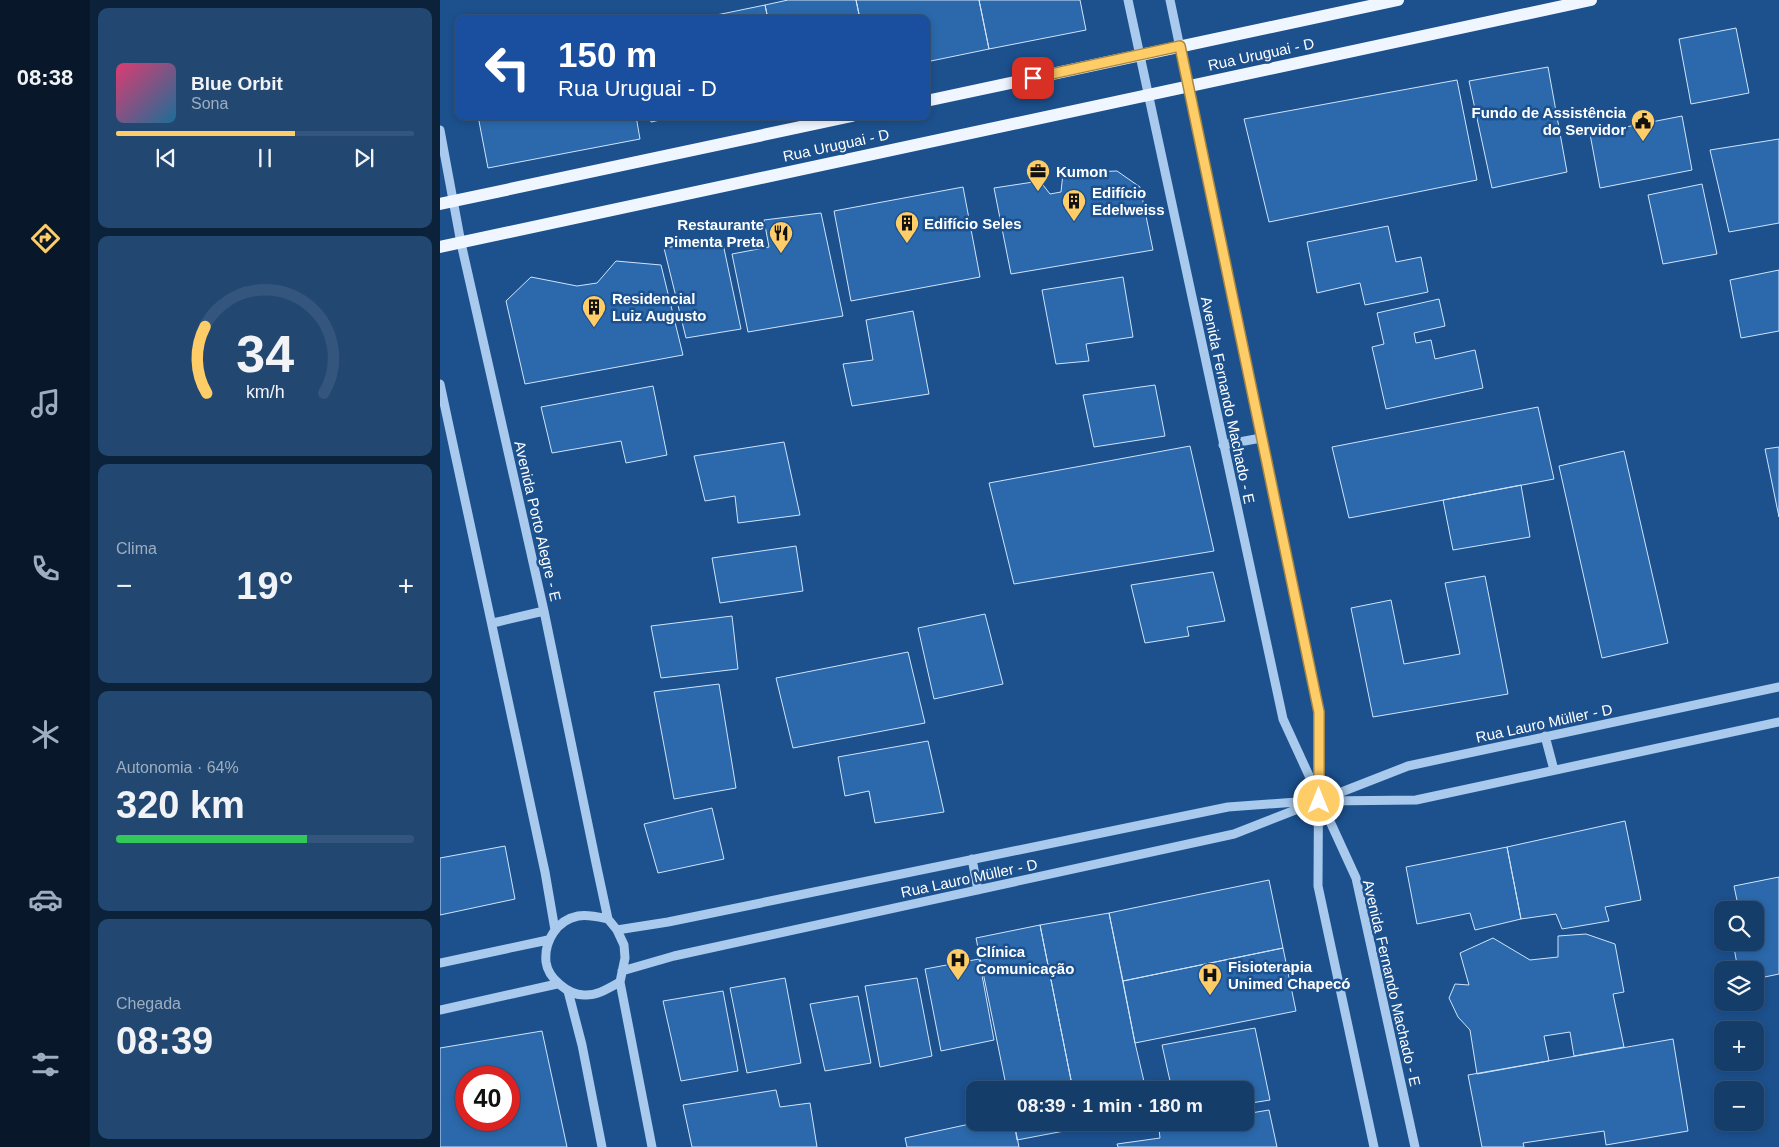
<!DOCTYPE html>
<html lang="pt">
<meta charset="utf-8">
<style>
body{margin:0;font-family:Arial,sans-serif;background:#224872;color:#f1f3f6;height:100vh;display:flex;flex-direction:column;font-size:19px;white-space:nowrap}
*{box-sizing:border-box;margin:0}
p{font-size:16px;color:#9daec1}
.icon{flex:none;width:28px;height:28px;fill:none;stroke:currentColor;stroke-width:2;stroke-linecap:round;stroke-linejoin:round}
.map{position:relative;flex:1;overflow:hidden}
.panel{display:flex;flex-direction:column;gap:8px;padding:8px;background:#0c223a;width:350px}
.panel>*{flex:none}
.top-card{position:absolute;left:15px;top:15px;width:475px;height:105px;border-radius:10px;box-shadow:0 2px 8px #0003,0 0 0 1px #34567e;background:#1a4fa0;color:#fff;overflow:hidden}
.tools{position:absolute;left:1274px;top:901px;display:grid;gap:10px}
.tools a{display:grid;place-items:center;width:50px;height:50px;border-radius:10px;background:#153d6a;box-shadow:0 2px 8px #0003,0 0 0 1px #34567e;font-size:25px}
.speed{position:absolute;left:15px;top:1066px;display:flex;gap:10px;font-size:25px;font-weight:700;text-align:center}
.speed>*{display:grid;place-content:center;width:65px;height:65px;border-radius:50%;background:#153d6a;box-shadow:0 2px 8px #0003,0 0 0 1px #34567e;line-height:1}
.speed .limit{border:8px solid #d22;background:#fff;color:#111}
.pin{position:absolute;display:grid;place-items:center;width:42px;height:42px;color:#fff;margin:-21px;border-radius:10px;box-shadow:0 2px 8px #0006}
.me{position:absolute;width:55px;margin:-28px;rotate:0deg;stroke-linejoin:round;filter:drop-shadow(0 0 4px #0008)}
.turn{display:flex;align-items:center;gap:18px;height:105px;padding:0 20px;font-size:22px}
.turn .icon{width:65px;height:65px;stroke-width:2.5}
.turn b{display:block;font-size:35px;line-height:42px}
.big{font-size:38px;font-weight:700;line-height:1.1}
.panel .card{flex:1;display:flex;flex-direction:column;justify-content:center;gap:8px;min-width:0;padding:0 18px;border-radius:10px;background:#224872}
.panel .dial{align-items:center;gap:0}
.dial svg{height:130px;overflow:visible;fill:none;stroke:#34567e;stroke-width:7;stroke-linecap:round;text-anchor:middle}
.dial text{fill:#f1f3f6;stroke:none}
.song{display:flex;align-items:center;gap:15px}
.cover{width:60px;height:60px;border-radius:8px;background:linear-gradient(135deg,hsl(340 70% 55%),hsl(200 70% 35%))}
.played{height:5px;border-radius:2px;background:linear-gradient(90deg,#fecd67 60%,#34567e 60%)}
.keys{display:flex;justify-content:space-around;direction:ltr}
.heat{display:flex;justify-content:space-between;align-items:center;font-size:28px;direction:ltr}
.charge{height:8px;border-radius:4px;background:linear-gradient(90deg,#34c759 64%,#34567e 0)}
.trip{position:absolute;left:526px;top:1081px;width:288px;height:50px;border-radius:10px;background:#153d6a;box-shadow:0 2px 8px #0003,0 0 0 1px #34567e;font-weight:700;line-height:50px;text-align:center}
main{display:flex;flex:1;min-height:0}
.tab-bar{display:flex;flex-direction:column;width:90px;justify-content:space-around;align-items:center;background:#08182a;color:#9daec1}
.tab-bar .icon{width:35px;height:35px}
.tab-bar .selected{color:#fecd67}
.tab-bar b{font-size:22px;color:#f1f3f6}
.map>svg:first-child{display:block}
</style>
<main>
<nav class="tab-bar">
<b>08:38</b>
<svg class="icon selected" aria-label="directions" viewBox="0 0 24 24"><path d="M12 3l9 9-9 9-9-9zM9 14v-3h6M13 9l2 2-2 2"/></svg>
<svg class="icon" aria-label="music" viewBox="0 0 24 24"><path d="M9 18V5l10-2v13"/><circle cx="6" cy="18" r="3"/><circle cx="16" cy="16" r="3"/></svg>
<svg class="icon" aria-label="phone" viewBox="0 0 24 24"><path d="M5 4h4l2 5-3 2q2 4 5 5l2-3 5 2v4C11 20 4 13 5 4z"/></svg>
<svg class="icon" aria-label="climate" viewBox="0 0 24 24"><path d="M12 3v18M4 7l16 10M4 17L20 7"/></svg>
<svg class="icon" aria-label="car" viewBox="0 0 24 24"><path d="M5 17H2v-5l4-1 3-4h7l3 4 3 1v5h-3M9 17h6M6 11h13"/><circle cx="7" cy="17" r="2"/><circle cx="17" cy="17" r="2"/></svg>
<svg class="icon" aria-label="filters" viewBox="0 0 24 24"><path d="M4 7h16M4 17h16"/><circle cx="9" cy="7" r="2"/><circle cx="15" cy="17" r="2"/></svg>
</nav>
<section class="panel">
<div class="card">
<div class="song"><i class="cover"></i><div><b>Blue Orbit</b><p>Sona</p></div></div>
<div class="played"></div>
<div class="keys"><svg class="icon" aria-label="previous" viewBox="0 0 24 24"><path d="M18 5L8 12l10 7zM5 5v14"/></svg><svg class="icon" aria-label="pause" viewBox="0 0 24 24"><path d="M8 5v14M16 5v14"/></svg><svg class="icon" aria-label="next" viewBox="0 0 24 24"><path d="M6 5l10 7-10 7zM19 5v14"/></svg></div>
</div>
<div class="card dial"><svg viewBox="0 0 100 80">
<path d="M14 69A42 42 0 1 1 86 69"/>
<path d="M14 69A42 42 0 0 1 13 28" stroke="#fecd67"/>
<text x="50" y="56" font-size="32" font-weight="700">34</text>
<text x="50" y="72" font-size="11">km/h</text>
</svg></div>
<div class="card"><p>Clima</p>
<div class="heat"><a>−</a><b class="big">19°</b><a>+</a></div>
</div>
<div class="card"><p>Autonomia · 64%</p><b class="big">320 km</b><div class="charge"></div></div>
<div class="card"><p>Chegada</p><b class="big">08:39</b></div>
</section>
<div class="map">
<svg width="1339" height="1147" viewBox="0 0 1339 1147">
<rect width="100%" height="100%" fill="#1c518e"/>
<path fill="#2b69ac" stroke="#cfe4fa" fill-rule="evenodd" d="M 348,0 L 416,0 L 420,19 L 328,19 L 325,5 Z
M 416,0 L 539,0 L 549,49 L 486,62 L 486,19 L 420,19 Z
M 539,0 L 640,0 L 646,30 L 549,49 Z
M 325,5 L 328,19 L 262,19 L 262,18 Z
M 1296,28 L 1309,93 L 1251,104 L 1239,39 Z
M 1108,67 L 1127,172 L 1052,188 L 1029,81 Z
M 1017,80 L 1037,180 L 829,222 L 804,119 Z
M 38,116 L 196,116 L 200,139 L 48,168 Z
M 209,116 L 238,116 L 211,122 Z
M 1242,116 L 1252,170 L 1160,188 L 1150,134 Z
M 1339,139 L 1339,223 L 1289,232 L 1270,150 Z
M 677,171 L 700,187 L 713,250 L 571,274 L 554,188 L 600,181 L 610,194 L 621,192 L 623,173 Z
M 1262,184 L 1277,254 L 1223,264 L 1208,195 Z
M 523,187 L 540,277 L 411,301 L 394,211 Z
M 381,213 L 403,316 L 308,332 L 292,254 L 329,247 L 324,220 Z
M 948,226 L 956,262 L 981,257 L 988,292 L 925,305 L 920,283 L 877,293 L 867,242 Z
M 282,239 L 301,329 L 246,338 L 224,248 Z
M 176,261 L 221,265 L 243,355 L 85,384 L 66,301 L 91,277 L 137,286 L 157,283 Z
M 1339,270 L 1339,331 L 1301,338 L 1290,280 Z
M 683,277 L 693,337 L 646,344 L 649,361 L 616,364 L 602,290 Z
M 999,299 L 1005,326 L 974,333 L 976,343 L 991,340 L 995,359 L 1035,350 L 1043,388 L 946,409 L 932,347 L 944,344 L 937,313 Z
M 473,311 L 489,394 L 412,406 L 403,364 L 433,360 L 426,320 Z
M 715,385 L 725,436 L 654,447 L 643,395 Z
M 213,386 L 227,455 L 186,463 L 181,441 L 112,453 L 101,407 Z
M 1098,407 L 1114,479 L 909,518 L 892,447 Z
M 344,442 L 360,515 L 298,523 L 295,496 L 265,501 L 254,456 Z
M 750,446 L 774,551 L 574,584 L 549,483 Z
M 1339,447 L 1339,517 L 1325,449 Z
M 1184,451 L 1228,643 L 1162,658 L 1119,466 Z
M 1081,485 L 1090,537 L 1013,550 L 1003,500 Z
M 356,546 L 363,591 L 280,603 L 272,558 Z
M 773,572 L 785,621 L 747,627 L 749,636 L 705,643 L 691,585 Z
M 1045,576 L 1068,694 L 933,717 L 911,608 L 951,600 L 964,664 L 1020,654 L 1005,583 Z
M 545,614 L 563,684 L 494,699 L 478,628 Z
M 292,616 L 298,669 L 221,678 L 211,626 Z
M 468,652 L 485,723 L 353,748 L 336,678 Z
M 279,684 L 296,788 L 234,799 L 214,692 Z
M 488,741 L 504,812 L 435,823 L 429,791 L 405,796 L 398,757 Z
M 272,808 L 284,859 L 218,873 L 204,824 Z
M 1185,821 L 1201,900 L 1165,907 L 1169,921 L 1122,929 L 1116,914 L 1081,919 L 1067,847 Z
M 65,846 L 75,899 L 0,915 L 0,858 Z
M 1067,847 L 1081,919 L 1035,930 L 1030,913 L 977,924 L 966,867 Z
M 1339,877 L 1339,974 L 1315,979 L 1315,970 L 1298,970 L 1293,942 L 1315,942 L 1315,910 L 1299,910 L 1294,886 Z
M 829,880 L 843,948 L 683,981 L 669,913 Z
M 669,913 L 695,1043 L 706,1090 L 633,1090 L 600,925 Z
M 600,925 L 633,1090 L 567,1090 L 536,938 Z
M 1146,934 L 1175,944 L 1184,992 L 1173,994 L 1184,1047 L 1134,1056 L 1130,1032 L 1104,1036 L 1109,1061 L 1037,1074 L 1030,1030 L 1018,1017 L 1009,998 L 1015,984 L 1029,985 L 1020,953 L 1053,938 L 1090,960 L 1118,957 L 1118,936 Z
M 843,948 L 856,1011 L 695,1043 L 683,981 Z
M 539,959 L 554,1040 L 501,1051 L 485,969 Z
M 345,978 L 361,1063 L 307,1073 L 290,988 Z
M 477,978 L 492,1056 L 440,1067 L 425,986 Z
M 283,991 L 298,1071 L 241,1081 L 223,1001 Z
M 418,996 L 431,1063 L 385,1071 L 370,1004 Z
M 815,1028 L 830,1100 L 805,1104 L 805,1090 L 732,1090 L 722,1045 Z
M 102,1031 L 127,1147 L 0,1147 L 0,1048 ZM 26,1078 L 69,1078 L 69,1120 L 26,1120 Z
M 1233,1039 L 1248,1131 L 1166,1145 L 1164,1131 L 1083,1143 L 1084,1147 L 1042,1147 L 1028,1075 Z
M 336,1090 L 340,1107 L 370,1103 L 377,1147 L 252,1147 L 243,1105 Z
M 829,1110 L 837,1147 L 678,1147 L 677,1144 L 720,1138 L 719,1129 L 755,1122 L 805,1122 L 805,1114 Z
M 539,1122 L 574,1122 L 579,1147 L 467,1147 L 465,1138 Z
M 574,1122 L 639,1122 L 640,1128 L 577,1140 Z
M 639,1122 L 677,1122 L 640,1128 Z"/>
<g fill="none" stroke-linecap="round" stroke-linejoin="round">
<path stroke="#a9caed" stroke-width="9" d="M 688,0 L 843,719 L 916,878 L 975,1147
M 730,0 L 879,711 L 878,886 L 934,1147
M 0,130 L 21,243 L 104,611 L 156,863 L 168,919 L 177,930 L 184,945 L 185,958 L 180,982 C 169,988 157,996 144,995 C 128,995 108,978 106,962 C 104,941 117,920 138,916 C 148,914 159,917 168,919
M 0,384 L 105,872 L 115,930
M 783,445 L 821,438
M 53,623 L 104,611
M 1105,736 L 1114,770
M 885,801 L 976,800 L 1339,722
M 532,859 L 538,890
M 177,930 L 228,922 L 788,807 L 870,801
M 0,963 L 108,940
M 182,971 L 234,956 L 794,834 L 968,766 L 1339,687
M 180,982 L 212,1147
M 128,991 L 142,1045 L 162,1147
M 0,1010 L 117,984"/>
<path stroke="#f0f6ff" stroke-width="12" d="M 486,101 L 958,0
M 0,204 L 412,116
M 0,247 L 1151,0"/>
</g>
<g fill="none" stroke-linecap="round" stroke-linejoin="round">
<g stroke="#a58543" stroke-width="12">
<path id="route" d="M 593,78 L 740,46 L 879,712 L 879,801"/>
</g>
<use href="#route" stroke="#fecd67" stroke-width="9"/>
</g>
<defs>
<g id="civic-pin" transform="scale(1.25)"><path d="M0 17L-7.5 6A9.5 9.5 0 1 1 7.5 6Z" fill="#fecd67" stroke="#1c518e"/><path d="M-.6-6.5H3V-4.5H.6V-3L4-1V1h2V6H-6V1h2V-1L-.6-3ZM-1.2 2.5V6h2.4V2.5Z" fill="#111"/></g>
<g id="office-pin" transform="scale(1.25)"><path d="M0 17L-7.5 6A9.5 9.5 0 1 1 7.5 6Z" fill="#fecd67" stroke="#1c518e"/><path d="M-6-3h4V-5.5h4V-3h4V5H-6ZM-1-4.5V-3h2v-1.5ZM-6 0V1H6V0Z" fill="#111"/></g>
<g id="building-pin" transform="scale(1.25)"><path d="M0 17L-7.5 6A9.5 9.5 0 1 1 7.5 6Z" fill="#fecd67" stroke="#1c518e"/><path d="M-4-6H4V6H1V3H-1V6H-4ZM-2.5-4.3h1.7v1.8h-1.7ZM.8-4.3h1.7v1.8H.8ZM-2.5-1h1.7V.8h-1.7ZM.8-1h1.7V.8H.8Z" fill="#111"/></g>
<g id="restaurant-pin" transform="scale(1.25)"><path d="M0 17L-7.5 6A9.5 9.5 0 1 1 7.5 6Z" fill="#fecd67" stroke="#1c518e"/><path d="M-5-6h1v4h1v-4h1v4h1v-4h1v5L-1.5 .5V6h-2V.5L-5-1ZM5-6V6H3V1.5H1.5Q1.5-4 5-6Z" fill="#111"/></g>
<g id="hospital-pin" transform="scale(1.25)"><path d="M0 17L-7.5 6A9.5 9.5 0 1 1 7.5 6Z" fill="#fecd67" stroke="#1c518e"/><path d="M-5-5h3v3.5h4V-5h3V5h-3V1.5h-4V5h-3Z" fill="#111"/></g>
</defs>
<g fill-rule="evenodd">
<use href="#civic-pin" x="1203" y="121"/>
<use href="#office-pin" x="598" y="171"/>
<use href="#building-pin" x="634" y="201"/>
<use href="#building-pin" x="467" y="223"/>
<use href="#restaurant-pin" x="341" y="233"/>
<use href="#building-pin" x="154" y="307"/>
<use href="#hospital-pin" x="518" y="960"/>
<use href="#hospital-pin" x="770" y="975"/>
</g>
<g text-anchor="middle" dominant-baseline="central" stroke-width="5" stroke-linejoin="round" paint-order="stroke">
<g font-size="15" fill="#fff" stroke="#1c518e">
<text transform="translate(821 54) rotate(-12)">Rua Uruguai - D</text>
<text transform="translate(396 145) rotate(-12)">Rua Uruguai - D</text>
<text transform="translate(788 400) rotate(78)">Avenida Fernando Machado - E</text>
<text transform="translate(98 521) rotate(77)">Avenida Porto Alegre - E</text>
<text transform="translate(1104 723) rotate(-12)">Rua Lauro Müller - D</text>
<text transform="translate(529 878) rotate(-12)">Rua Lauro Müller - D</text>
<text transform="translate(952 983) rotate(77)">Avenida Fernando Machado - E</text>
</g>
<g font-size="15" font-weight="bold" fill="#fff" stroke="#1c518e" text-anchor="start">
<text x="1186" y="112" text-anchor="end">Fundo de Assistência<tspan x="1186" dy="17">do Servidor</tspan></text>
<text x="616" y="171">Kumon</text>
<text x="652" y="192">Edifício<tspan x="652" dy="17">Edelweiss</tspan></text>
<text x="484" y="223">Edifício Seles</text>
<text x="324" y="224" text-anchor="end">Restaurante<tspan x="324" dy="17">Pimenta Preta</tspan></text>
<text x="172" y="298">Residencial<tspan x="172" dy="17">Luiz Augusto</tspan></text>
<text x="536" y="951">Clínica<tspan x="536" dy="17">Comunicação</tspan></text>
<text x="788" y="966">Fisioterapia<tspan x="788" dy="17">Unimed Chapecó</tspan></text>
</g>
</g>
</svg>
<div class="tools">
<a><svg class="icon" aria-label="search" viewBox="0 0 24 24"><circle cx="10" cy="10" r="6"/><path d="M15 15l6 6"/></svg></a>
<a><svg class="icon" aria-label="layers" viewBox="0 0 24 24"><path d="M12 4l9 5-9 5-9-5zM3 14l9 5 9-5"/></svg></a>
<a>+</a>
<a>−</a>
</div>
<div class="speed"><div class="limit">40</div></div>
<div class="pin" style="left:593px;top:78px;background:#d93025"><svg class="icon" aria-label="arrive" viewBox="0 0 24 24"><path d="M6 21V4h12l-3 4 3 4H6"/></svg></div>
<svg class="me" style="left:879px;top:801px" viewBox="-20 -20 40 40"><circle r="17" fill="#fecd67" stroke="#fff" stroke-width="3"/><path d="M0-11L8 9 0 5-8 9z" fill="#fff"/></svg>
<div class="trip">08:39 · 1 min · 180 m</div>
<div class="top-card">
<div class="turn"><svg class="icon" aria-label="left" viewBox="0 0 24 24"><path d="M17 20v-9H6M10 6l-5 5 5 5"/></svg><div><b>150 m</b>Rua Uruguai - D</div></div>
</div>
</div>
</main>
